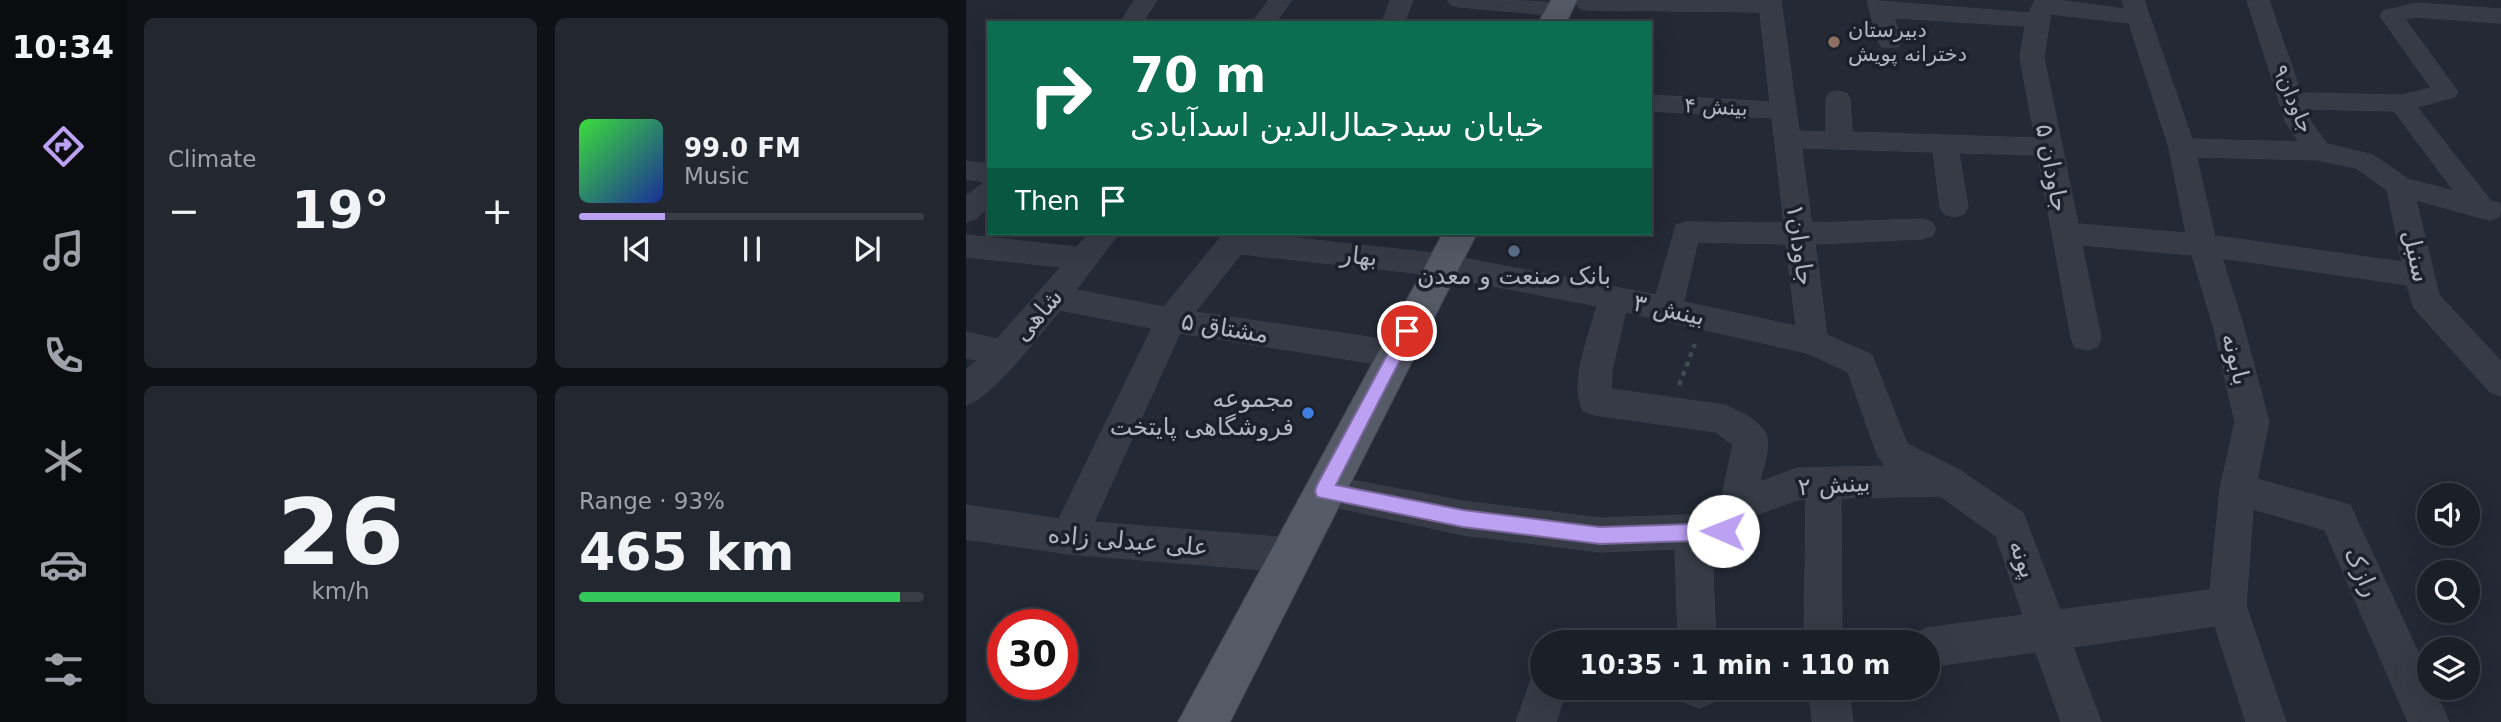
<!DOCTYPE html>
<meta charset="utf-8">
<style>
body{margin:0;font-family:"DejaVu Sans",Cairo,sans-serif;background:#232730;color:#f1f3f6;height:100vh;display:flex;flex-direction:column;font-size:26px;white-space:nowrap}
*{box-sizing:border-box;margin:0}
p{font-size:23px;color:#9fa2a8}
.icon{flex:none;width:38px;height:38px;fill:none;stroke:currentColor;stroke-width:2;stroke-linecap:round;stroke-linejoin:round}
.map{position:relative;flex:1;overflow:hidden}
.details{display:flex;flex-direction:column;gap:18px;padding:18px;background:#0e1116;width:840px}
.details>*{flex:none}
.top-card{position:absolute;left:21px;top:21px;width:665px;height:214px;border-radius:0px;box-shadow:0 7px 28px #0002,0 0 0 2px #383d45;background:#0b6e4f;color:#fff;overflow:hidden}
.buttons{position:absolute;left:1451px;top:483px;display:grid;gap:14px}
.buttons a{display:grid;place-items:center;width:63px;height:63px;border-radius:50%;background:#1a1f28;box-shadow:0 7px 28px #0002,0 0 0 2px #383d45;font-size:35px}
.speed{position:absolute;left:21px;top:609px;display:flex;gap:14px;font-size:35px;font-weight:700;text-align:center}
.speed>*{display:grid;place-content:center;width:91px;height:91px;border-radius:50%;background:#1a1f28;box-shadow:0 7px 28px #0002,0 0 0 2px #383d45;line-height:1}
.speed .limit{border:10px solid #d22;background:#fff;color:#111}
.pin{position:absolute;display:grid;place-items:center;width:60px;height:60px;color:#fff;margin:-30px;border:4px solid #fff;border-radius:50%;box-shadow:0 2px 7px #0007}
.me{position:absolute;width:77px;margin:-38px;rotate:271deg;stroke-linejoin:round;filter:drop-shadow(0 0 5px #0008)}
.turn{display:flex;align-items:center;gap:24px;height:147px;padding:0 28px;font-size:32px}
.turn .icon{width:91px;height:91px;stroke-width:2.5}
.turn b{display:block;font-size:49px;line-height:60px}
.then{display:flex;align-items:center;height:66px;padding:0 28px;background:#0003;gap:14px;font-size:26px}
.big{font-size:52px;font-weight:600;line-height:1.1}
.details .widget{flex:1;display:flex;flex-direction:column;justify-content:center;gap:10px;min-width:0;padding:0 24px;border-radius:10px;background:#232730}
.details .dial{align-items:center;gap:0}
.dial b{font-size:91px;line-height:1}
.song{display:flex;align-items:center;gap:21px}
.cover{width:84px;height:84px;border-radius:10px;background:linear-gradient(135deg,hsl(120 70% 55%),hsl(230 70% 35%))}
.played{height:7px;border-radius:4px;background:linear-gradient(90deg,#bca0f2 25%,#383d45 25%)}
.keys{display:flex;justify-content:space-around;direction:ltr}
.heat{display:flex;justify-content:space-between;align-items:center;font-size:38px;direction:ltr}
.charge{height:10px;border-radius:5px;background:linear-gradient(90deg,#34c759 93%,#383d45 0)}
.details .tiles{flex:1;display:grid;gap:18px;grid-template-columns:repeat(2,1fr)}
.trip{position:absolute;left:564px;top:630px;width:410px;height:70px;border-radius:35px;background:#1a1f28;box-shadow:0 7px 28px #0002,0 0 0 2px #383d45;font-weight:600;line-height:70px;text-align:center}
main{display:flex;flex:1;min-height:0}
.tab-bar{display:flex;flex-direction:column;width:126px;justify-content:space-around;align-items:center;background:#0a0c10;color:#9fa2a8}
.tab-bar .icon{width:49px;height:49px}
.tab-bar .selected{color:#bca0f2}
.tab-bar b{font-size:32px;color:#f1f3f6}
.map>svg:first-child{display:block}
</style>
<main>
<nav class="tab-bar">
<b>10:34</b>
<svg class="icon selected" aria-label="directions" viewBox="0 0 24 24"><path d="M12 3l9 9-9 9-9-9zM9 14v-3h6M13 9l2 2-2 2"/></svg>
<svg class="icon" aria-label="music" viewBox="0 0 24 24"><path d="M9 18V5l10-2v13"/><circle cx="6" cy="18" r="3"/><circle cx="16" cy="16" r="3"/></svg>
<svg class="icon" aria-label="phone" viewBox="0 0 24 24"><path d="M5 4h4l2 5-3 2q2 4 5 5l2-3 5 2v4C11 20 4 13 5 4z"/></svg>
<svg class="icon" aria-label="climate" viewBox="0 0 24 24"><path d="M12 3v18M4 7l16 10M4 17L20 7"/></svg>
<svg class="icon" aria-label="car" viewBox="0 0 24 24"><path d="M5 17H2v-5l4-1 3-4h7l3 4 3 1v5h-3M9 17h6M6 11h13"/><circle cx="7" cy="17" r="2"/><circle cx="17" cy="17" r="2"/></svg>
<svg class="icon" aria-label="filters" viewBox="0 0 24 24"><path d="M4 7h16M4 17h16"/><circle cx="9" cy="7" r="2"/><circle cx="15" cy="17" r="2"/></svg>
</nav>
<section class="details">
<div class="tiles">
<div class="widget"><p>Climate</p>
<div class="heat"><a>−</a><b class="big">19°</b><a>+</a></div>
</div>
<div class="widget">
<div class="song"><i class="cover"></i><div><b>99.0 FM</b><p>Music</p></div></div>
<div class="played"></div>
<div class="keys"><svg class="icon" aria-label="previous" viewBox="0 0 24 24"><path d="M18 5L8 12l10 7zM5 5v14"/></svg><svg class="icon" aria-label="pause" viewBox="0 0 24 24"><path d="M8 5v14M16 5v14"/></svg><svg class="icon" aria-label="next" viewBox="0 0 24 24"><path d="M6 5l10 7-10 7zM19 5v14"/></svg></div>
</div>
<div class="widget dial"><b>26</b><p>km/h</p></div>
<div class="widget"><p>Range · 93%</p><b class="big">465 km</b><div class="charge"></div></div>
</div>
</section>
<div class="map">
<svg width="1535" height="722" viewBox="0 0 1535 722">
<rect width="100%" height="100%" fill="#232935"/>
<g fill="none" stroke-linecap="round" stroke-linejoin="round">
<g stroke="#3f444f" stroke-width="1">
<path id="minor" d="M 169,0 L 191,0 L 176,23 L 154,23 Z
M 303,0 L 326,0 L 309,23 L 286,23 Z
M 425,0 L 447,0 L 438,23 L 416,23 Z
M 482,0 C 521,0 564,0 602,4 L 605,9 L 602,14 L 594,16 L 493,7 L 485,5 Z
M 612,0 L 815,0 L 833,131 L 860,132 L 860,99 L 863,93 L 872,91 L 881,93 L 884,99 L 886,132 L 1069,138 L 1054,58 L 1059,26 L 928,18 L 936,42 L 932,47 L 916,47 L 912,42 L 901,0 L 1063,13 L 1069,0 L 1091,0 L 1159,9 L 1156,0 L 1178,0 L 1226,139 L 1333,142 L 1320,123 L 1281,0 L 1303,0 L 1335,93 L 1435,95 L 1465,88 L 1414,16 L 1417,11 L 1450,3 L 1535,9 L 1535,23 L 1450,17 L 1439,19 L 1492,92 L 1489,97 L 1451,107 L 1525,201 L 1533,203 L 1535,207 L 1533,217 L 1523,220 L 1450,200 L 1473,295 L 1535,361 L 1535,396 L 1524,392 L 1448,308 L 1441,285 L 1256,258 L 1277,325 L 1303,422 L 1291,479 L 1384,505 L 1463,676 L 1463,688 L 1468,688 L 1483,722 L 1442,722 L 1359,530 L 1287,509 L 1280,606 L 1320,722 L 1280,722 L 1249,626 L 1107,647 L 1135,722 L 1095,722 L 1070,652 L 961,667 L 961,642 L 944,642 L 947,634 L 961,628 L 1057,615 L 1030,536 L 974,496 L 875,498 L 876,642 L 838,642 L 840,499 L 831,500 L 784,517 L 770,543 L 746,548 L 750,642 L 712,642 L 709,549 L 634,552 L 497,535 L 346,502 L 341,491 L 346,480 L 358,475 L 497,501 L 634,518 L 747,514 L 755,501 L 767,445 L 750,432 L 629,415 L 617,411 C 603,381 623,337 631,306 L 476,276 L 275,254 L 229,312 L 430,341 L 441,345 L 446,354 L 441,363 L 430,367 L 214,333 L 128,522 L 324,538 L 337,543 L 342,555 L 337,567 L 324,572 L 103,554 L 0,539 L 0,505 L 93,519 L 186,328 L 94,310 C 73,335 29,395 0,405 L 0,370 L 11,360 L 0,358 L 0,332 L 31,339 L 95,267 L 0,257 L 0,235 L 111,247 L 123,233 L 153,233 L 110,290 L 198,307 L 258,233 L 286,233 L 476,254 L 690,295 L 710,225 L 720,222 L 818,223 L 806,118 L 684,111 L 684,95 L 804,102 L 794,12 L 621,10 L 613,8 L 610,3 ZM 1085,14 L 1163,23 L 1203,148 L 1220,233 L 1112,224 L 1078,58 ZM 1341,109 L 1428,111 L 1488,191 L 1442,179 L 1407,155 L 1361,144 L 1345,122 ZM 836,148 L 967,152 L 974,207 L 978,214 L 988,217 L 998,214 L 1002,207 L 993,153 L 1072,155 L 1105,338 L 1109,347 L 1120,350 L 1131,347 L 1135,338 L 1116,245 L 1226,255 L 1247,325 L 1269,422 L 1254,489 L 1244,590 L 1094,610 L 1057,513 L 992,469 L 941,444 L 906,355 L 861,335 L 849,244 L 956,239 L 966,236 L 970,229 L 966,222 L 956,219 L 846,223 ZM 1231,157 L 1352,160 L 1390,168 L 1421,190 L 1436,262 L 1249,236 ZM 732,242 L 820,244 L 830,326 L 718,302 ZM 660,312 L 841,353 L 882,372 L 911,454 L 919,466 L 831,468 L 794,482 C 796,469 804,450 801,438 C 798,422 771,410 758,405 L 645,389 L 646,370 Z
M 0,161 L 23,164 L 23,206 L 10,219 L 0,222 L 0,196 L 19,182 L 0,179 Z
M 576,670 L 576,688 L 601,688 L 590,722 L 550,722 L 567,674 Z
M 712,688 L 753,688 L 747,702 L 733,708 L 718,702 Z
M 842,688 L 882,688 L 887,722 L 847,722 Z"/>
</g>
<g stroke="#3f444f" stroke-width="2">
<path id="major" d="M 585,0 L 611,0 L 600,23 L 572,23 Z
M 477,233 L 511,233 L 264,722 L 212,722 Z"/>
</g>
<path stroke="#3d4c4e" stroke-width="4.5" stroke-dasharray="5 5" stroke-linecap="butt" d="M 713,385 L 729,344"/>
<use href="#minor" fill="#363b46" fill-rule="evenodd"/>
<use href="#major" fill="#545a66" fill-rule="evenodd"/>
</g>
<path fill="#bca0f2" stroke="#7a689d" stroke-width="2" d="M 441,325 L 449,331 L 370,485 L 497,510 L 634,527 L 757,523 L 763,525 L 766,531 L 763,537 L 757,540 L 634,544 L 497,527 L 351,497 L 349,491 L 351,485 L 436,327 Z"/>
<circle fill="#8d6e63" stroke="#1b202a" stroke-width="2.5" cx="868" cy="42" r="7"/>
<circle fill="#5c6f8a" stroke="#1b202a" stroke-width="2.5" cx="548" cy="251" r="7"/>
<circle fill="#3f7fe0" stroke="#1b202a" stroke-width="2.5" cx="342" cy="413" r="7"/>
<g text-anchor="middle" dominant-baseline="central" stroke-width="7" stroke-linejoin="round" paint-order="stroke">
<g font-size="21" fill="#b0b6c2" stroke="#1b202a" text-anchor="start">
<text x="882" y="30">دبیرستان<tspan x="882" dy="24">دخترانه پویش</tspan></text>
</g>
<g font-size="21" fill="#b0b6c2" stroke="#1b202a">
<text transform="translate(1327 99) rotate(67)">جاودان۹</text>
<text transform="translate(750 107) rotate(3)">بینش ۴</text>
</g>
<g font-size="24" fill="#b0b6c2" stroke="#1b202a">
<text transform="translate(1086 168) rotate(79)">جاودان ۵</text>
<text transform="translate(834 245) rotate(82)">جاودان۱</text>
<text transform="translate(393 256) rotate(6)">بهار</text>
<text transform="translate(1450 256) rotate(77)">سنبل</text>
<text transform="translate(703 310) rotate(12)">بینش ۳</text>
<text transform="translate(72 315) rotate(-49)">شاهی</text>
<text transform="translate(259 328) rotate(9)">مشتاق ۵</text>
<text transform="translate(1270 359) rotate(76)">بابونه</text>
<text transform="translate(868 485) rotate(-4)">بینش ۲</text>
<text transform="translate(162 541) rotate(5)">علی عبدلی زاده</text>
<text transform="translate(1057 559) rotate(70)">پونه</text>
<text transform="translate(1396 572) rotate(66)">رازک</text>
</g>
<g font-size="24" fill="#b0b6c2" stroke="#1b202a">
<text x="548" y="276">بانک صنعت و معدن</text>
<text x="328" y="399" text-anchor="end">مجموعه<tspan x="328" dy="28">فروشگاهی پایتخت</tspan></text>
</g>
</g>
</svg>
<div class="buttons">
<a><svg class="icon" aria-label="sound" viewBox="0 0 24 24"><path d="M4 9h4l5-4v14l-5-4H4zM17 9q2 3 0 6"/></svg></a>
<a><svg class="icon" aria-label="search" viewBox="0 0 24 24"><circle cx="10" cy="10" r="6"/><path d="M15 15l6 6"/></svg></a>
<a><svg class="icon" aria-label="layers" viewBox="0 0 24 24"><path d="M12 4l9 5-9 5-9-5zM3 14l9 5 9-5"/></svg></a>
</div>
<div class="speed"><div class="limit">30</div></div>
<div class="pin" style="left:441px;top:331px;background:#d93025"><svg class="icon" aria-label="arrive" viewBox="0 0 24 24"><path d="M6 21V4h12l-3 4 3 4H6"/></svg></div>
<svg class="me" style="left:757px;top:531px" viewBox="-20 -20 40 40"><circle r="19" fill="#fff"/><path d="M0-13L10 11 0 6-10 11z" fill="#bca0f2"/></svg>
<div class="trip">10:35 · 1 min · 110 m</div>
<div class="top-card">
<div class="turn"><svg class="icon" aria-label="right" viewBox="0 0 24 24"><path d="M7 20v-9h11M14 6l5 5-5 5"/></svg><div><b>70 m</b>خیابان سیدجمال‌الدین اسدآبادی</div></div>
<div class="then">Then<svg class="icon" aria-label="arrive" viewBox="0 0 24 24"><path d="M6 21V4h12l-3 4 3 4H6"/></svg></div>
</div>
</div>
</main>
